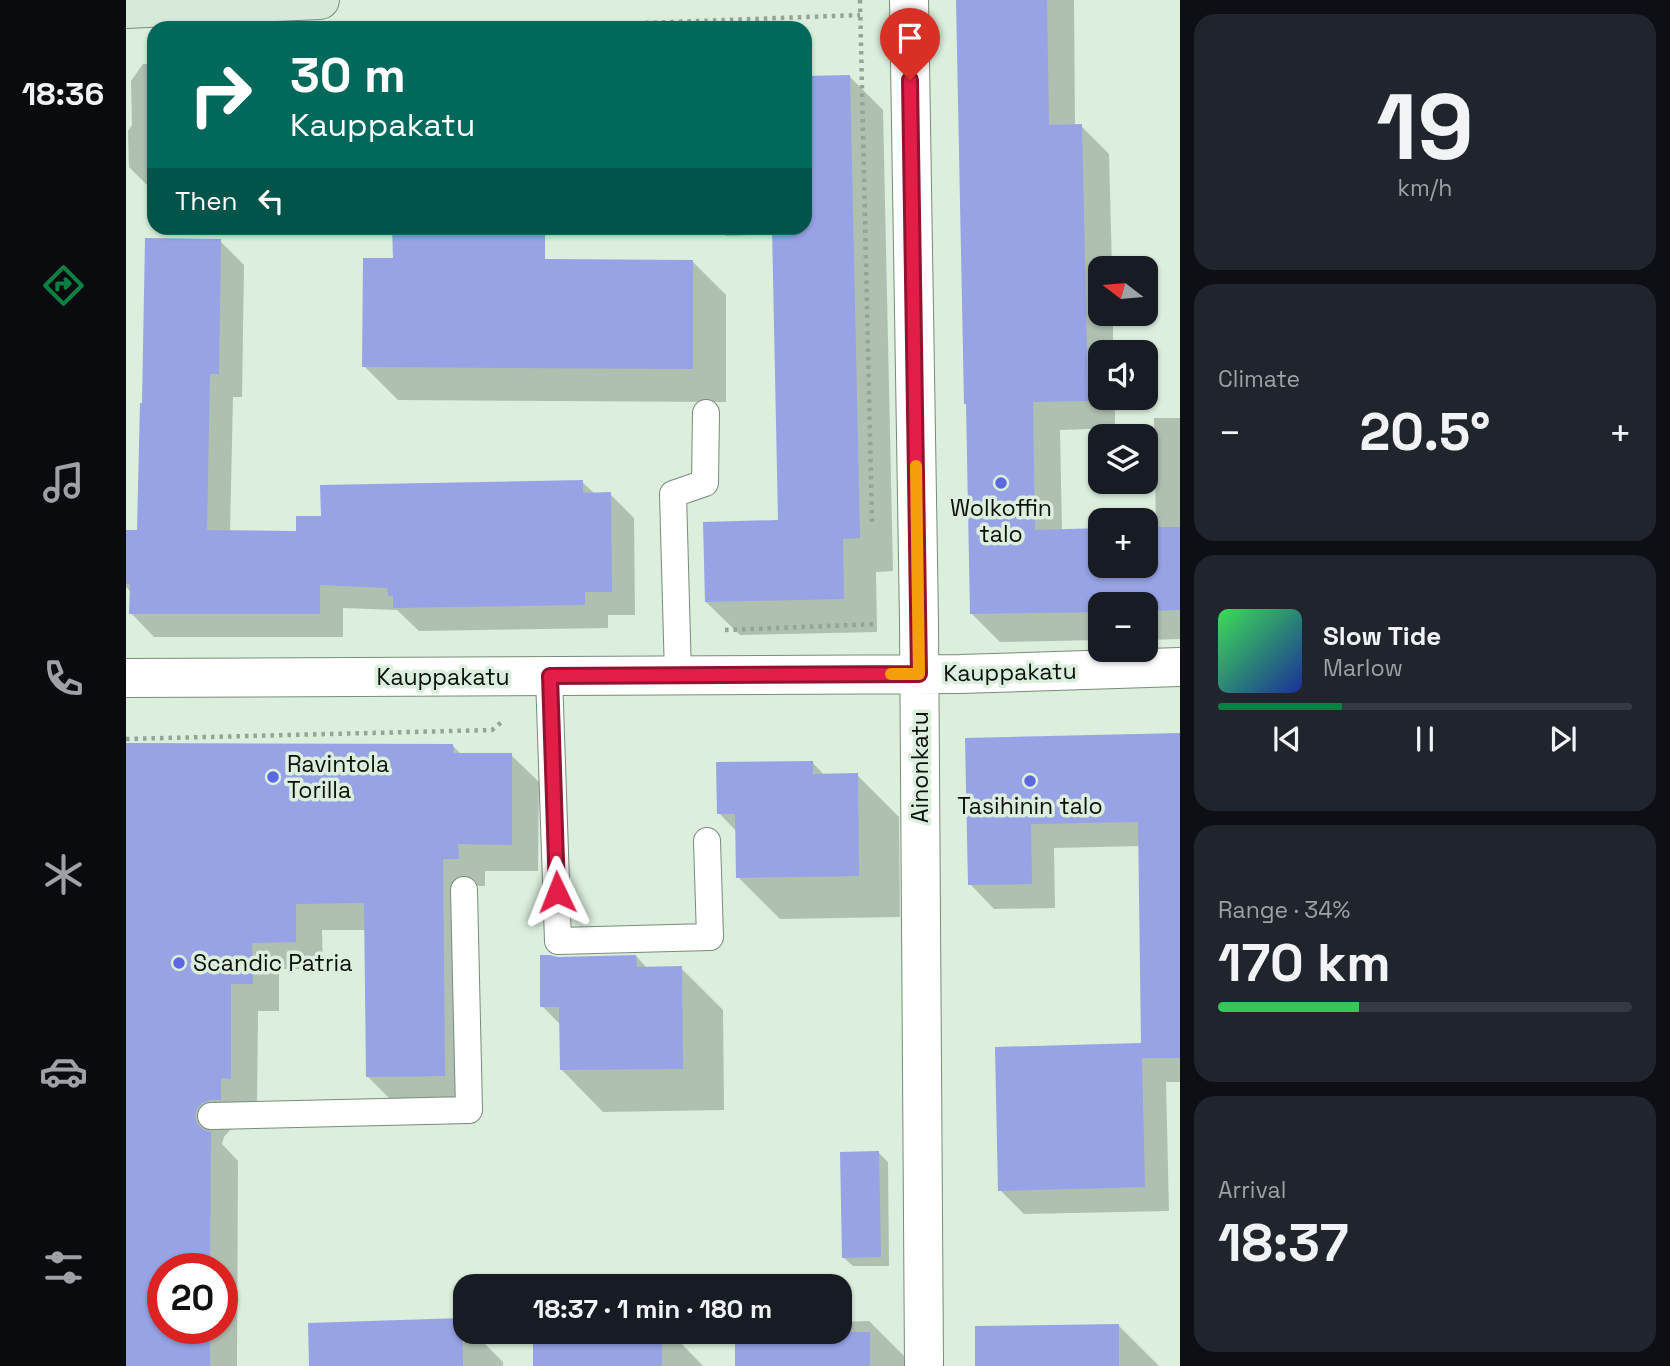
<!DOCTYPE html>
<meta charset="utf-8">
<style>
body{margin:0;font-family:"Space Grotesk",sans-serif;background:#20242c;color:#f1f3f6;height:100vh;display:flex;flex-direction:column;font-size:26px;white-space:nowrap}
*{box-sizing:border-box;margin:0}
p{font-size:23px;color:#9ea1a6}
.icon{flex:none;width:38px;height:38px;fill:none;stroke:currentColor;stroke-width:2;stroke-linecap:round;stroke-linejoin:round}
.map{position:relative;flex:1;overflow:hidden}
.side{display:flex;flex-direction:column;gap:14px;padding:14px;background:#0d0f14;width:490px}
.side>*{flex:none}
.banner{position:absolute;left:21px;top:21px;width:665px;height:214px;border-radius:21px;box-shadow:0 2px 5px #0004;background:#00695c;color:#fff;overflow:hidden}
.needle{width:46px;rotate:286deg}
.buttons{position:absolute;left:962px;top:256px;display:grid;gap:14px}
.buttons a{display:grid;place-items:center;width:70px;height:70px;border-radius:14px;background:#171b24;box-shadow:0 2px 5px #0004;font-size:35px}
.speed{position:absolute;left:21px;top:1253px;display:flex;gap:14px;font-size:35px;font-weight:700;text-align:center}
.speed>*{display:grid;place-content:center;width:91px;height:91px;border-radius:50%;background:#171b24;box-shadow:0 2px 5px #0004;line-height:1}
.speed .limit{border:10px solid #d22;background:#fff;color:#111}
.pin{position:absolute;display:grid;place-items:center;width:60px;height:60px;color:#fff;margin:-72px -30px;border-radius:50% 50% 50% 0;rotate:-45deg;box-shadow:0 0 7px #0007}
.pin .icon{rotate:45deg}
.me{position:absolute;width:77px;margin:-38px;rotate:358deg;stroke-linejoin:round;filter:drop-shadow(0 0 5px #0008)}
.turn{display:flex;align-items:center;gap:24px;height:147px;padding:0 28px;font-size:32px}
.turn .icon{width:91px;height:91px;stroke-width:2.5}
.turn b{display:block;font-size:49px;line-height:60px}
.then{display:flex;align-items:center;height:66px;padding:0 28px;background:#0003;gap:14px;font-size:26px}
.big{font-size:52px;font-weight:700;line-height:1.1}
.side .widget{flex:1;display:flex;flex-direction:column;justify-content:center;gap:10px;min-width:0;padding:0 24px;border-radius:21px;background:#20242c}
.side .dial{align-items:center;gap:0}
.dial b{font-size:91px;line-height:1}
.song{display:flex;align-items:center;gap:21px}
.cover{width:84px;height:84px;border-radius:10px;background:linear-gradient(135deg,hsl(130 70% 55%),hsl(230 70% 35%))}
.played{height:7px;border-radius:4px;background:linear-gradient(90deg,#0b8043 30%,#363941 30%)}
.keys{display:flex;justify-content:space-around;direction:ltr}
.heat{display:flex;justify-content:space-between;align-items:center;font-size:38px;direction:ltr}
.charge{height:10px;border-radius:5px;background:linear-gradient(90deg,#34c759 34%,#363941 0)}
.trip{position:absolute;left:327px;top:1274px;width:399px;height:70px;border-radius:21px;background:#171b24;box-shadow:0 2px 5px #0004;font-weight:700;line-height:70px;text-align:center}
main{display:flex;flex:1;min-height:0}
.tab-bar{display:flex;flex-direction:column;width:126px;justify-content:space-around;align-items:center;background:#090b0e;color:#9ea1a6}
.tab-bar .icon{width:49px;height:49px}
.tab-bar .selected{color:#0b8043}
.tab-bar b{font-size:32px;color:#f1f3f6}
.map>svg:first-child{display:block}
</style>
<main>
<nav class="tab-bar">
<b>18:36</b>
<svg class="icon selected" aria-label="directions" viewBox="0 0 24 24"><path d="M12 3l9 9-9 9-9-9zM9 14v-3h6M13 9l2 2-2 2"/></svg>
<svg class="icon" aria-label="music" viewBox="0 0 24 24"><path d="M9 18V5l10-2v13"/><circle cx="6" cy="18" r="3"/><circle cx="16" cy="16" r="3"/></svg>
<svg class="icon" aria-label="phone" viewBox="0 0 24 24"><path d="M5 4h4l2 5-3 2q2 4 5 5l2-3 5 2v4C11 20 4 13 5 4z"/></svg>
<svg class="icon" aria-label="climate" viewBox="0 0 24 24"><path d="M12 3v18M4 7l16 10M4 17L20 7"/></svg>
<svg class="icon" aria-label="car" viewBox="0 0 24 24"><path d="M5 17H2v-5l4-1 3-4h7l3 4 3 1v5h-3M9 17h6M6 11h13"/><circle cx="7" cy="17" r="2"/><circle cx="17" cy="17" r="2"/></svg>
<svg class="icon" aria-label="filters" viewBox="0 0 24 24"><path d="M4 7h16M4 17h16"/><circle cx="9" cy="7" r="2"/><circle cx="15" cy="17" r="2"/></svg>
</nav>
<div class="map">
<svg width="1054" height="1366" viewBox="0 0 1054 1366">
<rect width="100%" height="100%" fill="#dbefdc"/>
<path fill="#0003" fill-rule="evenodd" d="M 832,0 L 948,0 L 949,126 L 955,126 L 983,154 L 986,268 L 975,268 L 975,313 L 987,313 L 987,352 L 975,352 L 975,397 L 989,397 L 989,428 L 934,430 L 936,531 L 975,565 L 1020,565 L 1030,529 L 1028,418 L 1054,418 L 1054,639 L 1020,640 L 1020,604 L 975,604 L 975,640 L 874,642 L 846,614 Z
M 17,64 L 28,64 L 28,192 L 3,167 L 2,131 L 6,125 L 5,81 Z
M 723,76 L 757,110 L 767,571 L 750,572 L 751,632 L 614,635 L 580,602 L 654,522 L 648,234 L 600,236 L 592,228 L 679,228 L 679,78 Z
M 267,228 L 334,228 L 335,260 L 567,262 L 600,295 L 600,402 L 272,400 L 238,366 L 269,260 Z
M 94,241 L 118,265 L 116,397 L 107,397 L 104,532 L 172,532 L 196,518 L 456,482 L 469,494 L 484,494 L 508,518 L 509,615 L 482,615 L 482,628 L 293,631 L 271,610 L 217,608 L 217,637 L 28,637 L 5,613 L 6,593 L 0,587 L 0,532 L 13,532 L 18,404 Z
M 1054,736 L 1054,1082 L 1040,1082 L 1043,1211 L 898,1214 L 874,1190 L 1017,1045 L 1014,846 L 928,848 L 929,908 L 868,909 L 844,884 L 841,740 Z
M 0,745 L 327,746 L 336,755 L 385,755 L 413,782 L 412,871 L 359,871 L 359,886 L 343,886 L 346,1103 L 269,1104 L 242,1077 L 240,930 L 196,930 L 197,969 L 153,969 L 153,1011 L 132,1011 L 131,1105 L 113,1127 L 104,1130 L 98,1137 L 96,1144 L 112,1161 L 111,1366 L 0,1366 ZM 37,1269 L 96,1269 L 96,1328 L 37,1328 Z
M 686,762 L 699,776 L 731,775 L 773,817 L 774,917 L 654,919 L 612,877 L 611,832 L 593,813 Z
M 510,956 L 522,969 L 555,968 L 597,1010 L 598,1110 L 477,1112 L 436,1070 L 435,1025 L 416,1006 L 432,958 Z
M 753,1153 L 762,1162 L 763,1266 L 727,1266 L 717,1257 Z
M 335,1320 L 340,1324 L 340,1332 L 347,1332 L 377,1362 L 377,1366 L 185,1366 Z
M 743,1321 L 785,1363 L 785,1366 L 611,1366 L 611,1332 L 714,1332 L 714,1322 Z
M 992,1325 L 1033,1366 L 851,1366 Z
M 408,1332 L 544,1332 L 577,1366 L 409,1366 Z"/>
<path fill="#97a3e5" d="M 830,0 L 921,0 L 923,125 L 956,124 L 962,401 L 907,402 L 909,530 L 975,528 L 975,565 L 1020,565 L 1020,527 L 1054,527 L 1054,610 L 1020,611 L 1020,604 L 975,604 L 975,612 L 844,614 L 840,404 L 838,404 Z
M 724,75 L 734,538 L 717,539 L 718,599 L 579,602 L 577,522 L 652,520 L 646,228 L 679,228 L 679,76 Z
M 266,228 L 419,228 L 419,259 L 567,260 L 567,369 L 236,367 L 237,258 L 267,258 Z
M 19,238 L 95,239 L 93,374 L 84,374 L 81,530 L 170,531 L 170,516 L 195,516 L 194,485 L 457,480 L 457,493 L 485,492 L 486,592 L 459,592 L 459,605 L 267,608 L 267,596 L 262,596 L 261,588 L 194,585 L 194,614 L 3,614 L 4,584 L 0,584 L 0,530 L 11,530 L 14,403 L 16,403 Z
M 1054,733 L 1054,1058 L 1016,1058 L 1019,1187 L 872,1191 L 869,1047 L 1015,1043 L 1012,822 L 905,824 L 906,884 L 842,885 L 839,738 Z
M 0,743 L 327,744 L 328,753 L 386,753 L 386,845 L 332,844 L 333,859 L 317,859 L 319,1076 L 240,1077 L 238,903 L 170,904 L 170,942 L 126,943 L 127,984 L 105,984 L 105,1079 L 95,1078 L 95,1100 L 85,1100 L 76,1103 L 71,1109 L 69,1116 L 72,1125 L 78,1130 L 85,1132 L 84,1269 L 37,1269 L 37,1328 L 84,1328 L 84,1366 L 0,1366 Z
M 687,761 L 687,774 L 732,773 L 733,876 L 610,878 L 609,814 L 591,814 L 590,762 Z
M 414,955 L 424,955 L 432,957 L 510,955 L 511,967 L 556,966 L 557,1069 L 434,1070 L 433,1007 L 414,1007 Z
M 753,1151 L 755,1257 L 716,1258 L 714,1152 Z
M 336,1318 L 337,1366 L 183,1366 L 182,1323 Z
M 993,1324 L 993,1366 L 849,1366 L 849,1326 Z
M 407,1332 L 536,1332 L 536,1366 L 407,1366 Z
M 609,1332 L 744,1332 L 744,1366 L 609,1366 Z"/>
<g fill="none" stroke-linecap="round" stroke-linejoin="round">
<g stroke="#798b7a" stroke-width="28">
<path id="lane" d="M 552,675 L 547,494 L 579,483 L 580,413
M 423,676 L 432,941 L 584,937 L 581,841
M 85,1116 L 343,1110 L 338,890"/>
</g>
<g stroke="#798b7a" stroke-width="40">
<path id="street" d="M 783,0 L 793,622 L 798,1366
M 0,678 L 834,674 L 1054,667"/>
</g>
<g stroke="#798b7a" stroke-width="40">
<path id="secondary" d="M 0,9 L 194,0"/>
</g>
<path stroke="#94a495" stroke-width="4.5" stroke-dasharray="3.5 5" stroke-linecap="butt" d="M 734,0 L 746,524
M 383,28 L 734,15
M 599,630 L 751,624
M 0,739 L 366,730 L 378,720"/>
<use href="#lane" stroke="#fff" stroke-width="26"/>
<use href="#street" stroke="#fff" stroke-width="38"/>
<use href="#secondary" stroke="#d7eada" stroke-width="38"/>
</g>
<g fill="none" stroke-linecap="round" stroke-linejoin="round">
<g stroke="#92132f" stroke-width="18">
<path id="route" d="M 431,892 L 424,676 L 793,674 L 784,80"/>
</g>
<use href="#route" stroke="#e11d48" stroke-width="12"/>
<path stroke="#f59e0b" stroke-width="12" d="M 765,674 L 793,674 L 790,466"/>
</g>
<g fill="#5d67df" stroke="#dbefdc" stroke-width="2.5">
<circle cx="875" cy="483" r="7"/>
<circle cx="147" cy="777" r="7"/>
<circle cx="904" cy="781" r="7"/>
<circle cx="53" cy="963" r="7"/>
</g>
<g text-anchor="middle" dominant-baseline="central" stroke-width="7" stroke-linejoin="round" paint-order="stroke">
<g font-size="23" fill="#090f09" stroke="#dbefdc">
<text x="875" y="508">Wolkoffin<tspan x="875" dy="26">talo</tspan></text>
<text x="161" y="764" text-anchor="start">Ravintola<tspan x="161" dy="26">Torilla</tspan></text>
<text x="904" y="806">Tasihinin talo</text>
<text x="67" y="963" text-anchor="start">Scandic Patria</text>
</g>
<g font-size="23" fill="#090f09" stroke="#dbefdc">
<text transform="translate(884 672) rotate(-1)">Kauppakatu</text>
<text x="317" y="677">Kauppakatu</text>
<text transform="translate(794 767) rotate(-90)">Ainonkatu</text>
</g>
</g>
</svg>
<div class="buttons">
<a><svg class="needle" viewBox="-14 -14 28 28"><path d="M0-13l5 13h-10z" fill="#e53935"/><path d="M0 13l5-13h-10z" fill="#9ea1a6"/></svg></a>
<a><svg class="icon" aria-label="sound" viewBox="0 0 24 24"><path d="M4 9h4l5-4v14l-5-4H4zM17 9q2 3 0 6"/></svg></a>
<a><svg class="icon" aria-label="layers" viewBox="0 0 24 24"><path d="M12 4l9 5-9 5-9-5zM3 14l9 5 9-5"/></svg></a>
<a>+</a>
<a>−</a>
</div>
<div class="speed"><div class="limit">20</div></div>
<div class="pin" style="left:784px;top:80px;background:#d93025"><svg class="icon" aria-label="arrive" viewBox="0 0 24 24"><path d="M6 21V4h12l-3 4 3 4H6"/></svg></div>
<svg class="me" style="left:431px;top:892px" viewBox="-20 -20 40 40"><path d="M0-17L14 15 0 8-14 15z" fill="#e11d48" stroke="#fff" stroke-width="4"/></svg>
<div class="trip">18:37 · 1 min · 180 m</div>
<div class="banner">
<div class="turn"><svg class="icon" aria-label="right" viewBox="0 0 24 24"><path d="M7 20v-9h11M14 6l5 5-5 5"/></svg><div><b>30 m</b>Kauppakatu</div></div>
<div class="then">Then<svg class="icon" aria-label="left" viewBox="0 0 24 24"><path d="M17 20v-9H6M10 6l-5 5 5 5"/></svg></div>
</div>
</div>
<section class="side">
<div class="widget dial"><b>19</b><p>km/h</p></div>
<div class="widget"><p>Climate</p>
<div class="heat"><a>−</a><b class="big">20.5°</b><a>+</a></div>
</div>
<div class="widget">
<div class="song"><i class="cover"></i><div><b>Slow Tide</b><p>Marlow</p></div></div>
<div class="played"></div>
<div class="keys"><svg class="icon" aria-label="previous" viewBox="0 0 24 24"><path d="M18 5L8 12l10 7zM5 5v14"/></svg><svg class="icon" aria-label="pause" viewBox="0 0 24 24"><path d="M8 5v14M16 5v14"/></svg><svg class="icon" aria-label="next" viewBox="0 0 24 24"><path d="M6 5l10 7-10 7zM19 5v14"/></svg></div>
</div>
<div class="widget"><p>Range · 34%</p><b class="big">170 km</b><div class="charge"></div></div>
<div class="widget"><p>Arrival</p><b class="big">18:37</b></div>
</section>
</main>
